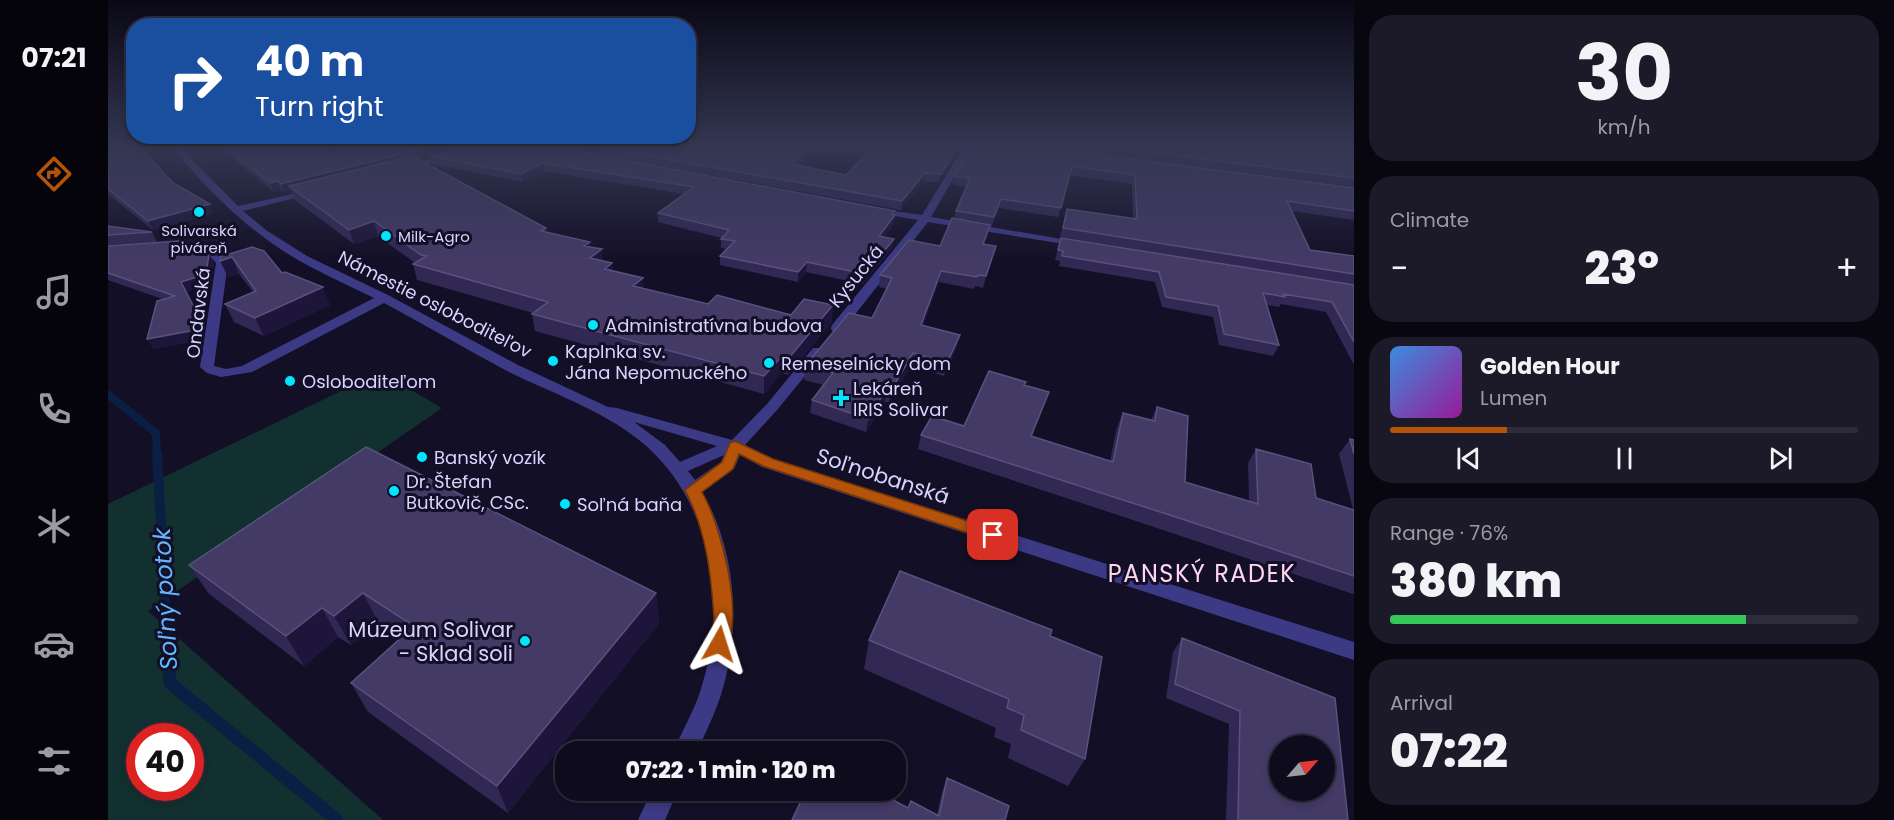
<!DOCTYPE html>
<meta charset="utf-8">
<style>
body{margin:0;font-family:Poppins,sans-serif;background:#1c1929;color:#f1f3f6;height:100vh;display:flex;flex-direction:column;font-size:22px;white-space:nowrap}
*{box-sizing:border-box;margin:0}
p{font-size:20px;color:#9b9ba3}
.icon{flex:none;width:33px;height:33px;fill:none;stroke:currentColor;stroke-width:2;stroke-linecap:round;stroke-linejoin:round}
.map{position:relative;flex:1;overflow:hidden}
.sheet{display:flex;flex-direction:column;gap:15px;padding:15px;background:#08060f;width:540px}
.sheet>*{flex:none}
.top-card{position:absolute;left:18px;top:18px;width:570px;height:126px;border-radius:24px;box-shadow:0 3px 9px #0003,0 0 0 2px #2e2b3b;background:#1a4fa0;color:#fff;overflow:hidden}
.needle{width:39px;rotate:62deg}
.fabs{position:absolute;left:1161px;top:735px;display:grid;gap:12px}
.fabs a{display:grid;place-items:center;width:66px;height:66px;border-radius:50%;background:#0e0b1c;box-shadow:0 3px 9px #0003,0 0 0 2px #2e2b3b;font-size:30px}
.speed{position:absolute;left:18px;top:723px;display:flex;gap:12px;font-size:30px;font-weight:700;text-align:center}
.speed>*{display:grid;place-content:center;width:78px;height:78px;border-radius:50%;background:#0e0b1c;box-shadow:0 3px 9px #0003,0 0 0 2px #2e2b3b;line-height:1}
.speed .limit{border:9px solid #d22;background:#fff;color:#111}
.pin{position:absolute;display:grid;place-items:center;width:51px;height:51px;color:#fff;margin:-26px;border-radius:12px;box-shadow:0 3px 9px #0006}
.me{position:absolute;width:66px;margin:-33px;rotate:6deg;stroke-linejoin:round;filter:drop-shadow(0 0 4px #0008)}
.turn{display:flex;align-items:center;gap:21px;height:126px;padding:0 30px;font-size:27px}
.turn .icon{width:78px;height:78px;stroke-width:2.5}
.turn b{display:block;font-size:42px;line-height:51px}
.big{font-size:45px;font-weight:800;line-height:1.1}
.sheet .widget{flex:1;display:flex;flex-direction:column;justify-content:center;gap:9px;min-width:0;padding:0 21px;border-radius:24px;background:#1c1929}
.sheet .dial{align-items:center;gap:0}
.dial b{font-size:78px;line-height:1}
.song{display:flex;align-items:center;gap:18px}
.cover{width:72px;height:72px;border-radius:9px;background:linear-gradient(135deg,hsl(210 70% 55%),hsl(300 70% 35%))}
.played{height:6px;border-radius:3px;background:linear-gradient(90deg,#b45309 25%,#2e2b3b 25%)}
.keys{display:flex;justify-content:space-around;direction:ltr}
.heat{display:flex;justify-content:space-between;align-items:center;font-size:33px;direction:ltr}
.charge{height:9px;border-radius:4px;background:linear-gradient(90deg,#34c759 76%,#2e2b3b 0)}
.trip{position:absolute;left:447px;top:741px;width:351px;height:60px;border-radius:24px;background:#0e0b1c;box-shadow:0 3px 9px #0003,0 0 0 2px #2e2b3b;font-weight:800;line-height:60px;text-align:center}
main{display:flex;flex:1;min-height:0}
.menu{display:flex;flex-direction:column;width:108px;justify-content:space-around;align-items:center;background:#06040b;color:#9b9ba3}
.menu .icon{width:42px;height:42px}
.menu .selected{color:#b45309}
.menu b{font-size:27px;color:#f1f3f6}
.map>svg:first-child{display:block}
</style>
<main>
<nav class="menu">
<b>07:21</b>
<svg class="icon selected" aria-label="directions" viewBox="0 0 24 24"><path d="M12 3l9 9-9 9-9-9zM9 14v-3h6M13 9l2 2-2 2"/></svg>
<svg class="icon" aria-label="music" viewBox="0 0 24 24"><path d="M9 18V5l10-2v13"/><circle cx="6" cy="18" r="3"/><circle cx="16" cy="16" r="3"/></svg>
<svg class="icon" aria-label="phone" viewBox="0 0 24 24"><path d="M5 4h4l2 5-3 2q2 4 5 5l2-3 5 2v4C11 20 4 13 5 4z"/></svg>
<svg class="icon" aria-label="climate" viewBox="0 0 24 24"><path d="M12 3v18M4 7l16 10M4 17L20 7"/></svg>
<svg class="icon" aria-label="car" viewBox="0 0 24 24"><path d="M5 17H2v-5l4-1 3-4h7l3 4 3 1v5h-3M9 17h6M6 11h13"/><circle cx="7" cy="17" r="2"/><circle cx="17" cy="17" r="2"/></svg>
<svg class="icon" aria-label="filters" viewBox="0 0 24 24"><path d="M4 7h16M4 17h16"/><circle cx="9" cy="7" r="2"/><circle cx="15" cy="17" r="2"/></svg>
</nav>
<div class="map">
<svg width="1246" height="820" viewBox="0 0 1246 820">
<rect width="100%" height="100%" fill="#130f26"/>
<path fill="#12302f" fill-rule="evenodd" d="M 272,372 L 334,408 L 40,611 L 275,820 L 0,820 L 0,504 ZM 32,736 L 82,736 L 82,788 L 32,788 Z"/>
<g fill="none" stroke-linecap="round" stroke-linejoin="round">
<path stroke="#0a1f44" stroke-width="8" d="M 0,394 L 48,433 L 49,456"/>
<path stroke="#0a1f44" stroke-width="10" d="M 49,454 L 58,617"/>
<path stroke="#0a1f44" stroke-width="13" d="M 58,616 L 62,683 L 229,820"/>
<path fill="#3d3a85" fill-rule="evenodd" d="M 63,146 L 71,146 L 130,206 L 207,189 L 207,193 L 135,211 L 158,230 L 199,256 L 280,295 L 410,365 L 500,407 L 509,408 L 624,440 L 659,404 L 705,348 L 715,348 L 717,351 L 715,354 L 669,410 L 637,445 L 666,459 L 1246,642 L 1246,660 L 654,467 L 632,455 L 626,469 L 594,492 C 628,549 633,625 615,688 C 609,710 598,731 589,752 L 565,752 C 574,731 586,711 593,689 C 620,603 604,498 531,440 C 492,409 443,393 399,371 C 358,349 317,325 276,303 L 144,372 L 113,377 L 99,373 L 92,367 L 108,263 L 97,251 L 63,249 L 59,248 L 59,244 L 104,246 L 120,262 L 106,366 L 118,369 L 134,366 L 266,298 C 236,283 205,270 177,252 C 133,224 96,186 63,146 ZM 526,422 L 609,446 L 572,462 L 557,445 ZM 616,455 L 613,462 L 587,480 L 580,471 Z
M 371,146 L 385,146 L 297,170 L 293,167 Z
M 856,146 L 864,146 L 823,217 L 971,242 L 975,243 L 975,247 L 820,222 L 734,331 L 724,331 L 723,328 L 724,325 L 810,220 L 764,212 L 764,208 L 814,215 Z
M 544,790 L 570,790 L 557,820 L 530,820 Z"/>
</g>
<path fill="#312854" d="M 0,146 L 59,146 L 36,151 L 65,183 L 106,213 L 45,230 L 0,194 Z
M 109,146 L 213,146 L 225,153 L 258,146 L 441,146 L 787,215 L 786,224 L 776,237 L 786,239 L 784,248 L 755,284 L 698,272 L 690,282 L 612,265 L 612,256 L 618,249 L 613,248 L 613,239 L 614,238 L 550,222 L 550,213 L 576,194 L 436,171 L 415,182 L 325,164 L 323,156 L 357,147 L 310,159 L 438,228 L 439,232 L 482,242 L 482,247 L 495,261 L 504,263 L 505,271 L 536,289 L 600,304 L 683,315 L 724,322 L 680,375 L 673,373 L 656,394 L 427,331 L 424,314 L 425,313 L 309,280 L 305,264 L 307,263 L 270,236 L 246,244 L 187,200 L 183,190 L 176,192 L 173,190 L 166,192 Z
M 442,146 L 712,146 L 691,166 L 738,175 L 766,146 L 853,146 L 831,182 L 816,182 L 793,210 Z
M 864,146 L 1246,188 L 1246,220 L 1184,211 L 1202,250 L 1246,256 L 1246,285 L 952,237 L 959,209 L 1025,219 L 1024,184 L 962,175 L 950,217 L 891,208 L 884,226 L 882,226 L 876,244 L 888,246 L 875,288 L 867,286 L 866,289 L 831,282 L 815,326 L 849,347 L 836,376 L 803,366 L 781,402 L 777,402 L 758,432 L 702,413 L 704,400 L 716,385 L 696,380 L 697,366 L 764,318 L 779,289 L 771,287 L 772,275 L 832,246 L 846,219 L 848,211 L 858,187 L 844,184 L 846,176 Z
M 927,146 L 1246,146 L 1246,187 Z
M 0,226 L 44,232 L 49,242 L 0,245 Z
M 953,238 L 1246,285 L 1246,364 L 1245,363 L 1218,312 L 1173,304 L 1171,307 L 1159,305 L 1171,345 L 1165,356 L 1111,345 L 1105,317 L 1054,307 L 1047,282 L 951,266 L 952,261 L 947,260 Z
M 0,246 L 83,247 L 101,254 L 106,264 L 103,283 L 78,292 L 92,319 L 88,341 L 45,349 L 54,299 L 0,280 Z
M 114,252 L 174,273 L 222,305 L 156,336 L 126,322 L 117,304 L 145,292 L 131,274 L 120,277 Z
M 918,382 L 917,385 L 941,392 L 924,436 L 1002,461 L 1009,427 L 1015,413 L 1043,420 L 1049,407 L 1077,482 L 1141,501 L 1140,463 L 1148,449 L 1208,498 L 1246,510 L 1246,593 L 1245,594 L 1067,534 L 810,449 L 813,435 L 856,426 Z
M 1242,439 L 1246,440 L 1246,509 L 1245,509 L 1231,454 Z
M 81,565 L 548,593 L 551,623 L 400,813 L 260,712 L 243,683 L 293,638 L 270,622 L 243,645 L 230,637 L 196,666 L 101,594 Z
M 942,636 L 977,759 L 960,786 L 900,758 L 903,744 L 886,737 L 888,728 L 756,669 L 761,640 Z
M 1074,638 L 1240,820 L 1118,820 L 1121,724 L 1058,698 L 1065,652 Z
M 839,778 L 897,820 L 684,820 L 800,808 L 829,814 L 834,792 Z"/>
<path fill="#1d163a" d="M 30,146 L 59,146 L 33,152 Z
M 328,146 L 362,146 L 306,160 L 304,152 Z
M 704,146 L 712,146 L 684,172 L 684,164 Z
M 850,146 L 853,146 L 831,182 L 833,174 Z
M 294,154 L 296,162 L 181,186 L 183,190 L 176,192 L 173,184 Z
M 435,163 L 436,171 L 415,182 L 413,174 Z
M 817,173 L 816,182 L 793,210 L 794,201 Z
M 170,181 L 173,190 L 166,192 L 162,183 Z
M 893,199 L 891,208 L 884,226 L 886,217 Z
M 102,204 L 106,213 L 45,230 L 40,221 Z
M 787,211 L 786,224 L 770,246 L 771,236 Z
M 266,221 L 270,236 L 246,244 L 241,230 Z
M 882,225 L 880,236 L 872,255 L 875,244 Z
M 786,239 L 784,248 L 755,284 L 757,274 Z
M 482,242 L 484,257 L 494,249 L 495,265 L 484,274 L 476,246 Z
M 888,246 L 885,257 L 875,288 L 878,276 Z
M 101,254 L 106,264 L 103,283 L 78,292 L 92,319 L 88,341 L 45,349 L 39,339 L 73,282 Z
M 124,257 L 131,274 L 120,277 L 112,261 Z
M 699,262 L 698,272 L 690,282 L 690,272 Z
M 504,263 L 506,279 L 497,269 Z
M 833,271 L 831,282 L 811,338 L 813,325 Z
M 535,278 L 536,294 L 525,286 Z
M 215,287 L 222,305 L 156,336 L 147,318 Z
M 725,305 L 724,322 L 680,375 L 681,358 Z
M 852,335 L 849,347 L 836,376 L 839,363 Z
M 805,353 L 803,366 L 781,402 L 784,389 Z
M 674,356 L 673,373 L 656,394 L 656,376 Z
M 779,388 L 777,402 L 758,432 L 760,419 Z
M 255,593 L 270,622 L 243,645 L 226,616 Z
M 548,593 L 551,623 L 400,813 L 389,786 Z
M 214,608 L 230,637 L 196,666 L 178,636 Z"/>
<path fill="#433a66" stroke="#5a527e" stroke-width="1.5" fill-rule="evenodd" d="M 0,146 L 31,146 L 65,183 L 102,204 L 40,221 L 0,189 Z
M 116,146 L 213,146 L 225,153 L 258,146 L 328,146 L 304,152 L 281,147 L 294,154 L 173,184 L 170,181 L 162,183 Z
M 362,146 L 441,146 L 787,211 L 784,214 L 787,215 L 771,236 L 786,239 L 757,274 L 699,262 L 690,272 L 612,256 L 627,241 L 613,239 L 621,230 L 550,213 L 586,187 L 435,163 L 413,174 L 323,156 Z
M 485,146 L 704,146 L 684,164 L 738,175 L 766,146 L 850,146 L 833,174 L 817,173 L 794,201 Z
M 864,146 L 922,146 L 1246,188 L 1246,211 L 1179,201 L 1202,250 L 1246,256 L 1246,274 L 955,228 L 959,209 L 1029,219 L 1027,175 L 964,166 L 953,208 L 893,199 L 886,217 L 848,211 L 862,178 L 846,176 Z
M 992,146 L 1246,146 L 1246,178 Z
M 304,156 L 438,228 L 433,231 L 482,242 L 476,246 L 494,249 L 482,258 L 504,263 L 497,269 L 535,278 L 525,286 L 600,304 L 609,295 L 683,315 L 696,299 L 725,305 L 681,358 L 674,356 L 656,376 L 424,314 L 440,302 L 305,264 L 319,256 L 313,255 L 266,221 L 241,230 L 181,186 Z
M 844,218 L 882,225 L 875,244 L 888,246 L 878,276 L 870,275 L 869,277 L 833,271 L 813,325 L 852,335 L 839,363 L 805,353 L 784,389 L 779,388 L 760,419 L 704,400 L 725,373 L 697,366 L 741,313 L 764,318 L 784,278 L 772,275 L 801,240 L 832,246 Z
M 0,226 L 44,232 L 0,235 Z
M 953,238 L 1246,285 L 1246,342 L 1224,302 L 1175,294 L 1177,297 L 1155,293 L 1171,345 L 1116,334 L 1110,306 L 1058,297 L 1051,272 L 954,256 L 955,251 L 950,250 Z
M 71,241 L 78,242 L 83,247 L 101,254 L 98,274 L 73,282 L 87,309 L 82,331 L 39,339 L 49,301 L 67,296 L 0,273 L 0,246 Z
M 144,247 L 156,251 L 174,273 L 177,272 L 215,287 L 147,318 L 117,304 L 148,291 L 124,257 L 112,261 L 114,252 L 122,255 L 121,254 Z
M 881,371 L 918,382 L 916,385 L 941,392 L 923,436 L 1005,462 L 1015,413 L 1047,421 L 1049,407 L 1080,416 L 1077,482 L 1150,504 L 1148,449 L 1203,464 L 1208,498 L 1246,510 L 1246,576 L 1074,519 L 813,435 L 824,416 L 856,426 Z
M 1242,439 L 1246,440 L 1246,454 Z
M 258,447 L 548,593 L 389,786 L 243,683 L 306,626 L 255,593 L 226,616 L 214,608 L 178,636 L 81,565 Z
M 792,571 L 944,630 L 942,636 L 994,657 L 977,759 L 913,730 L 916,715 L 899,708 L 901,699 L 761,640 Z
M 1074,638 L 1227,698 L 1240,820 L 1130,820 L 1132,711 L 1067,684 ZM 1172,746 L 1216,746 L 1216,790 L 1172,790 Z
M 839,778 L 901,806 L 897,820 L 684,820 L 698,790 L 766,790 L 800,808 L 803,801 L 831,816 Z"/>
<linearGradient id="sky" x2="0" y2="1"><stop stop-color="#0a0815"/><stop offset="0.56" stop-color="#333752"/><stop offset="1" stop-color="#333752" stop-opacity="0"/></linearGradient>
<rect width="1246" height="261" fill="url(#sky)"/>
<path fill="#b45309" stroke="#753606" stroke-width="1.5" d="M 627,441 L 665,459 L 891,531 L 894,535 L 891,539 L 885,541 L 655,466 L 631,454 L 625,469 L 594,492 C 613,526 636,613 618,650 L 611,652 L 605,650 C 600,639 606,629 606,618 C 603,573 598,530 577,490 L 614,462 L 622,443 Z"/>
<g fill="#00e5ff" stroke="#130f26" stroke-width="2">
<circle cx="91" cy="212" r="6"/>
<circle cx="278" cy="236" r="6"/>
<circle cx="485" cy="325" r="6"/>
<circle cx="445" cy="361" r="6"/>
<circle cx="661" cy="363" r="6"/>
<circle cx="182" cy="381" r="6"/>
<path d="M730 389h6v6h6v6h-6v6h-6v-6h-6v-6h6z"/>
<circle cx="314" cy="457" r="6"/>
<circle cx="286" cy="491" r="6"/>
<circle cx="457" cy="504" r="6"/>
<circle cx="417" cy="641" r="6"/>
</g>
<g text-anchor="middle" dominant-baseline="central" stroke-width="6" stroke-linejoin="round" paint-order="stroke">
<g font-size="15" fill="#d9d4ff" stroke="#130f26">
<text x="91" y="230">Solivarská<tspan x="91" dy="17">piváreň</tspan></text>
<text x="290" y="236" text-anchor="start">Milk-Agro</text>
</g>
<g font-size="18" fill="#d9d4ff" stroke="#130f26">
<text transform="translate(748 276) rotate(-51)">Kysucká</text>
<text transform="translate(327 304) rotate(27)">Námestie osloboditeľov</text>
<text transform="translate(90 313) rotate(-83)">Ondavská</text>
</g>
<g font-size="18" fill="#d9d4ff" stroke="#130f26" text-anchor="start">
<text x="497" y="325">Administratívna budova</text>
<text x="457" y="351">Kaplnka sv.<tspan x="457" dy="21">Jána Nepomuckého</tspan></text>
<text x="673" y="363">Remeselnícky dom</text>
<text x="194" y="381">Osloboditeľom</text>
<text x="745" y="388">Lekáreň<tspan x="745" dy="21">IRIS Solivar</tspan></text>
<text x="326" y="457">Banský vozík</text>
<text x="298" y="481">Dr. Štefan<tspan x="298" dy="21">Butkovič, CSc.</tspan></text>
<text x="469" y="504">Soľná baňa</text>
</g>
<g font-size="21" fill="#d9d4ff" stroke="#130f26">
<text transform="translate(775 476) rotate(18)">Soľnobanská</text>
</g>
<g font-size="21" fill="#d9d4ff" stroke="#130f26" text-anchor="end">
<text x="405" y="629">Múzeum Solivar<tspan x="405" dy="24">- Sklad soli</tspan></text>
</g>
<g font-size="24" letter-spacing="1.5" fill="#ffd6f0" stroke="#130f26">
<text x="1094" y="573">PANSKÝ RADEK</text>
</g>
<g font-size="24" font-style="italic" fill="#62b6ff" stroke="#130f26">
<text transform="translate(57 599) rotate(-93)">Soľný potok</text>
</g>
</g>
</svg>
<div class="fabs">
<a><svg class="needle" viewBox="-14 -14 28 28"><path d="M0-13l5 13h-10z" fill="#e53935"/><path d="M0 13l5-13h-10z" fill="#9b9ba3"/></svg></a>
</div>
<div class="speed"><div class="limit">40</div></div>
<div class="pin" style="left:885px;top:535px;background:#d93025"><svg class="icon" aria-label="arrive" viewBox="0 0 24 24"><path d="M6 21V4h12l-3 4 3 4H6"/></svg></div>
<svg class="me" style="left:611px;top:644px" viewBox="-20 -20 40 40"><path d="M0-17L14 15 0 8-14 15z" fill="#b45309" stroke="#fff" stroke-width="4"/></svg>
<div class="trip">07:22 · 1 min · 120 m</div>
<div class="top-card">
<div class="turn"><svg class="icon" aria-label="right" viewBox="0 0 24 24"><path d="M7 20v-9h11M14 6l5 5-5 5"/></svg><div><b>40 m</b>Turn right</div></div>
</div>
</div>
<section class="sheet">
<div class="widget dial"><b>30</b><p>km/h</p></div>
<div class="widget"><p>Climate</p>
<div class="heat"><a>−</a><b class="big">23°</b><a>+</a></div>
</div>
<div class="widget">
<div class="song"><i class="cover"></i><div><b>Golden Hour</b><p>Lumen</p></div></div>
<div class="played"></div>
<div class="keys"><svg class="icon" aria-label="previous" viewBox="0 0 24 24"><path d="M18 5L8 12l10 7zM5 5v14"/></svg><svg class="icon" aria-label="pause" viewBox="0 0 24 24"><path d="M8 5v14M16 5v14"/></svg><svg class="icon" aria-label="next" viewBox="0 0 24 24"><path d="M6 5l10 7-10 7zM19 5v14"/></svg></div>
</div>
<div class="widget"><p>Range · 76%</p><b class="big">380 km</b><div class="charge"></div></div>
<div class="widget"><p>Arrival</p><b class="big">07:22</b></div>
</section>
</main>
